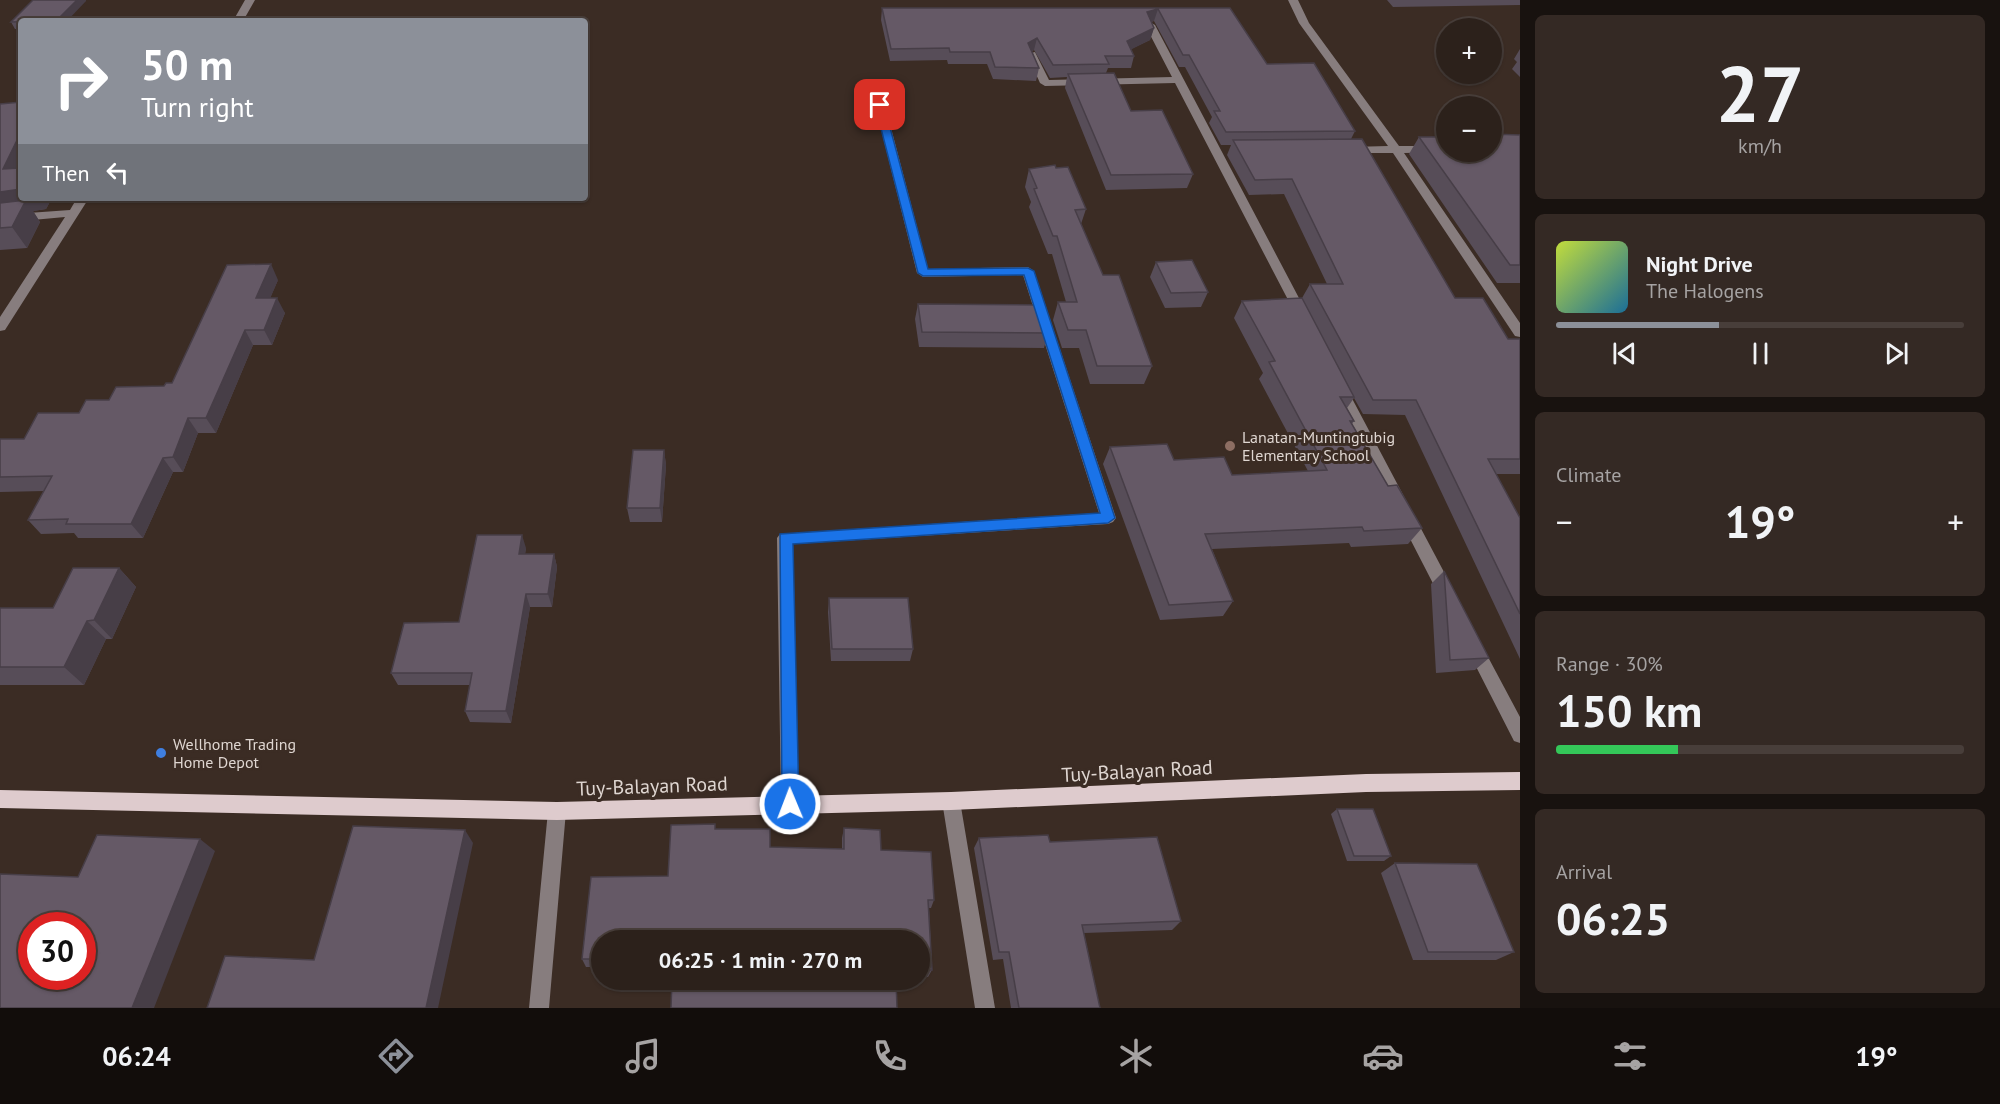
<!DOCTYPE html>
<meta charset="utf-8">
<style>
body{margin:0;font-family:"PT Sans",sans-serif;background:#342924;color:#f1f3f6;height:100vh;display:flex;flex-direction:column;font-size:22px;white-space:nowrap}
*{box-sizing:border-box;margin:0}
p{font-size:20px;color:#a6a3a3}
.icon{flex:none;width:33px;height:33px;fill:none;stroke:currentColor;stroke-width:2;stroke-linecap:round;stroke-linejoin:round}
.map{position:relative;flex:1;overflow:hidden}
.details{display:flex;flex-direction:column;gap:15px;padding:15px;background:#18120f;width:480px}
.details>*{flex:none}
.top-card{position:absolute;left:18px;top:18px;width:570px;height:183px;border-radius:6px;box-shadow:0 2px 4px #0004,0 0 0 2px #483e3a;background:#8c9099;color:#fff;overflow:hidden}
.fabs{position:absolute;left:1436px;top:18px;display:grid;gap:12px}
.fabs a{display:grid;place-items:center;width:66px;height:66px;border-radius:50%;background:#2c211b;box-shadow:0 2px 4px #0004,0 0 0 2px #483e3a;font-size:30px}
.speed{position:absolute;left:18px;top:912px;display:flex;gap:12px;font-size:30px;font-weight:700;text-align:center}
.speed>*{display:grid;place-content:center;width:78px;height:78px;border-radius:50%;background:#2c211b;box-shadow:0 2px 4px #0004,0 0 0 2px #483e3a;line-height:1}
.speed .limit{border:9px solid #d22;background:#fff;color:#111}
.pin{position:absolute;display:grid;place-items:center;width:51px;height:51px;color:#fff;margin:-26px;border-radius:12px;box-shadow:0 3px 9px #0006}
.me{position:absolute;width:66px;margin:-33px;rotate:359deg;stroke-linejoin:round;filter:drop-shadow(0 0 4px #0008)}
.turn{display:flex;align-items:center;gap:21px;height:126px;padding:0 24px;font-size:27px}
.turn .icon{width:78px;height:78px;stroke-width:2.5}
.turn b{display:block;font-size:42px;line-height:51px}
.then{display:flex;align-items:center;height:57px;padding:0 24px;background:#0003;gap:12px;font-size:22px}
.big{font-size:45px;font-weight:800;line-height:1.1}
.details .card{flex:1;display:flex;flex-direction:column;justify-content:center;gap:9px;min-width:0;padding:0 21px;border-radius:9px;background:#342924}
.details .dial{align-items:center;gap:0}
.dial b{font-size:78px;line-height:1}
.song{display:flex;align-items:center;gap:18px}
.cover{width:72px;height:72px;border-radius:9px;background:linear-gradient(135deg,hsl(70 70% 55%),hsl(200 70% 35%))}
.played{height:6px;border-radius:3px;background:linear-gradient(90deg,#8c9099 40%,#483e3a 40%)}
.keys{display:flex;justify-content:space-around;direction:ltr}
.heat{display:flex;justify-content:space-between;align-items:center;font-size:33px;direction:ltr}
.charge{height:9px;border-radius:4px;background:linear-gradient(90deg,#34c759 30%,#483e3a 0)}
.trip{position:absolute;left:591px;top:930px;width:339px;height:60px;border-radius:30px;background:#2c211b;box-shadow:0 2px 4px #0004,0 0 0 2px #483e3a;font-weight:800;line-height:60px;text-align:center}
.tab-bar{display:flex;height:96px;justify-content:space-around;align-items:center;background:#120d0b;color:#a6a3a3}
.tab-bar .icon{width:42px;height:42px}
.tab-bar .on{color:#8c9099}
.tab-bar b{font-size:27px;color:#f1f3f6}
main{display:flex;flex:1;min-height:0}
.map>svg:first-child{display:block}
</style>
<main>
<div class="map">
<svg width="1520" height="1008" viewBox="0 0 1520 1008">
<rect width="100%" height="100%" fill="#3b2c24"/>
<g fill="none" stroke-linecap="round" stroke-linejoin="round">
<path fill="#877d7e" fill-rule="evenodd" d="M 245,0 L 255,0 L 243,21 L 233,21 Z
M 1288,0 L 1298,0 L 1309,23 L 1399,146 L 1446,146 L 1446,152 L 1449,152 L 1404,153 L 1520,323 L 1520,337 L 1515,336 L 1393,153 L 1350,153 L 1345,150 L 1350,147 L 1388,146 L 1299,23 Z
M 1150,22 L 1155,25 L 1309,317 L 1308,320 L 1298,320 L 1297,317 L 1175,83 L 1045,86 L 1040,83 L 1027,54 L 1035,52 L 1049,80 L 1172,77 L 1145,25 Z
M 880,102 L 885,105 L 928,269 L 1028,267 L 1034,271 L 1116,518 L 1113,522 L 1108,524 L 793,544 L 799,804 L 797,810 L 790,813 L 783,810 L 781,804 L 777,538 L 780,534 L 1099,513 L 1023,275 L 923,277 L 917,273 L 875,105 Z
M 77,198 L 89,198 L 5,330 L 0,331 L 0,317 L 65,217 L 0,223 L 0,215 L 70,210 Z
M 1340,384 L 1347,389 L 1453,589 L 1455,594 L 1453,599 L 1447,601 L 1441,599 L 1333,389 Z
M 1474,640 L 1480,642 L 1520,717 L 1520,743 L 1514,741 L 1466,647 L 1468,642 Z
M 951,792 L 958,795 L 960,801 L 995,1008 L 975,1008 L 942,801 L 944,795 Z
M 557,802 L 564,805 L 566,811 L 549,1008 L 529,1008 L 548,811 L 550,805 Z"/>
<path fill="#decbcd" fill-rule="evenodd" d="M 1520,772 L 1520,790 L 1366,792 L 951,810 L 557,820 L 0,808 L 0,790 L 557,802 L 951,792 L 1366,774 Z"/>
</g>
<path fill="#574d58" d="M 33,0 L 86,0 L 86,1 L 21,21 L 21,29 L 15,29 L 11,22 Z
M 1387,0 L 1520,0 L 1520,5 L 1393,7 Z
M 882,8 L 1230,8 L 1267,64 L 1355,131 L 1351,139 L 1455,298 L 1508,339 L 1520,339 L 1520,474 L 1496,474 L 1520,518 L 1520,659 L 1405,415 L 1363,414 L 1354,398 L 1347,408 L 1354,421 L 1352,424 L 1388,486 L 1422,528 L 1408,544 L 1351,547 L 1349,543 L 1212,549 L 1233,601 L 1223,616 L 1160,620 L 1103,464 L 1110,447 L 1174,460 L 1232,475 L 1308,471 L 1259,379 L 1263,373 L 1234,318 L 1242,301 L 1302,298 L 1310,284 L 1327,284 L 1284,194 L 1249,195 L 1227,155 L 1231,145 L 1221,145 L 1209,123 L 1212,117 L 1185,67 L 1179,67 L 1154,21 L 1151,22 L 1154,28 L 1150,40 L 1131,49 L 1134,56 L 1131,68 L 1108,68 L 1106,73 L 1131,111 L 1193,174 L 1187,188 L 1106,190 L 1065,88 L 1067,77 L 1050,78 L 1034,50 L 1032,51 L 1039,68 L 1036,81 L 993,79 L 987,64 L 948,64 L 947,60 L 890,61 L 881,20 Z
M 1520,49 L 1520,77 L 1512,69 L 1517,62 L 1514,59 Z
M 0,104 L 21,198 L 52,198 L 46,209 L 33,211 L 40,222 L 27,248 L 0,250 Z
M 1520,135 L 1520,283 L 1497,283 L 1409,154 L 1419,137 Z
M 1056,168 L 1086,209 L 1081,224 L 1103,275 L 1152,366 L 1144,384 L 1090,384 L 1079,348 L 1062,348 L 1053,320 L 1058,302 L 1066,302 L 1052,254 L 1048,254 L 1029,207 L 1031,202 L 1025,187 L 1029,169 Z
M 1156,262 L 1208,292 L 1201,307 L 1165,308 L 1150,277 Z
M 278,280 L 270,298 L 285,313 L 272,345 L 253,345 L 216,433 L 198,433 L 183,472 L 173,472 L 143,538 L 78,538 L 74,533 L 41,534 L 28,520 L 44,491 L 0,492 L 0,439 L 24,439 L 109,400 L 164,386 L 172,383 Z
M 918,304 L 1048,333 L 1044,348 L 919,347 L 915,319 Z
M 664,450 L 666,465 L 662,522 L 630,522 L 627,508 Z
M 526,548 L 525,554 L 554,554 L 557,567 L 552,607 L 530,607 L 511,723 L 470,722 L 465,711 L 470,685 L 398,685 L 391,673 L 459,622 Z
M 119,568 L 136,587 L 112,639 L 106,639 L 84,685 L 0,685 L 0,608 L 53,608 Z
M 1444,571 L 1489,658 L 1475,670 L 1436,673 L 1431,584 Z
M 829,598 L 913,649 L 910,661 L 831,661 L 828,612 Z
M 1337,809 L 1391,856 L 1384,861 L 1347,861 L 1331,814 Z
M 715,824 L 715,829 L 770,847 L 842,849 L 842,838 L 844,828 L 881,850 L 934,900 L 931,908 L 929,908 L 932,970 L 928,977 L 920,977 L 920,940 L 602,940 L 602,967 L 586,967 L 582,959 L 668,876 Z
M 979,838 L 1050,842 L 1181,921 L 1172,930 L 1084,933 L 1100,1008 L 1011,1008 L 1003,959 L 993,960 L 974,848 Z
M 1395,863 L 1514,952 L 1496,960 L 1413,960 L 1381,873 Z"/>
<path fill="#473e47" d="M 77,0 L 86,0 L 86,1 L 67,21 L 56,21 Z
M 1158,9 L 1154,21 L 1143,24 L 1147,12 Z
M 1154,28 L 1150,40 L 1124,53 L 1127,41 Z
M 1037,38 L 1034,50 L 1025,55 L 1028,43 Z
M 21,132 L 21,198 L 52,198 L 46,209 L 33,211 L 40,222 L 27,248 L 12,227 L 0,215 L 0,192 L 3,169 Z
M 271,264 L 278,280 L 264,313 L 256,298 Z
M 277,298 L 285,313 L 272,345 L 264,330 Z
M 245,330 L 253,345 L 216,433 L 206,418 Z
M 188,418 L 198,433 L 183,472 L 173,457 Z
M 664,450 L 666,465 L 662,522 L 660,508 Z
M 163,458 L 173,472 L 143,538 L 131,524 Z
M 522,535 L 526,548 L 523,567 L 519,554 Z
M 554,554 L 557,567 L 552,607 L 548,594 Z
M 119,568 L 136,587 L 112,639 L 94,620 Z
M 526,594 L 530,607 L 511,723 L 506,711 Z
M 87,621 L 106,639 L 84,685 L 64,667 Z
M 465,830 L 473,843 L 438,1008 L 426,1008 Z
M 200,839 L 215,851 L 154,1008 L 132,1008 Z"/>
<path fill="#655966" stroke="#473e47" stroke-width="1.5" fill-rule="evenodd" d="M 33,0 L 77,0 L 56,21 L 11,22 Z
M 882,8 L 1230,8 L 1267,64 L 1314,63 L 1355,131 L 1226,132 L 1214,111 L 1220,111 L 1189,55 L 1183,55 L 1158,9 L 1147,12 L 1154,28 L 1127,41 L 1134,56 L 1105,56 L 1109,64 L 1053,65 L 1037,38 L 1028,43 L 1039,68 L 995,67 L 990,52 L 950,52 L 949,48 L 891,49 Z
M 1114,73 L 1131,111 L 1162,110 L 1193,174 L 1111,175 L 1068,74 Z
M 21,102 L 21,132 L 3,169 L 21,168 L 21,189 L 0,192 L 0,104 Z
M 1491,134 L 1520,135 L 1520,265 L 1510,265 L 1419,137 L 1446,137 L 1446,152 L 1491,152 Z
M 1362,139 L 1455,298 L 1483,298 L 1508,339 L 1520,339 L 1520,459 L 1488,459 L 1520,518 L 1520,614 L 1416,400 L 1373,400 L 1310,284 L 1343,284 L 1292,179 L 1255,180 L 1233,140 Z
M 1055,165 L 1056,168 L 1068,167 L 1086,209 L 1075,210 L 1103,275 L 1119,275 L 1152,366 L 1097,366 L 1086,330 L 1068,330 L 1058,302 L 1077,302 L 1057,236 L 1053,236 L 1034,189 L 1037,188 L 1029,169 Z
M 26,200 L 12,227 L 0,228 L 0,203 Z
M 1192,260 L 1208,292 L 1171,293 L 1156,262 Z
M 271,264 L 256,298 L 277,298 L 264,330 L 245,330 L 206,418 L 188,418 L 173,457 L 163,458 L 131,524 L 66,524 L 68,519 L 28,520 L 52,476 L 0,477 L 0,439 L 24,439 L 38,413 L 79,413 L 86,400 L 109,400 L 116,387 L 164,386 L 166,383 L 172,383 L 227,265 Z
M 1302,298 L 1354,397 L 1340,397 L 1354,421 L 1350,421 L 1388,486 L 1397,485 L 1422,528 L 1364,531 L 1362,527 L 1205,534 L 1233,601 L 1169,605 L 1110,447 L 1167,444 L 1174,460 L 1224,457 L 1232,475 L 1327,470 L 1269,362 L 1275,361 L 1242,301 Z
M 918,304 L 1039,305 L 1048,333 L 922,332 Z
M 633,450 L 664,450 L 660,508 L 627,508 Z
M 477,535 L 522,535 L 519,554 L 554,554 L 548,594 L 526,594 L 506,711 L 465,711 L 472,673 L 391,673 L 404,623 L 459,622 Z
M 73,568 L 119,568 L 94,620 L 87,621 L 64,667 L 0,667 L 0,608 L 53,608 Z
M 1444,571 L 1489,658 L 1450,660 Z
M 829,598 L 908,598 L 913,649 L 832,649 Z
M 1337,809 L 1373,809 L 1391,856 L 1354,856 Z
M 715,824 L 715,829 L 770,829 L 770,847 L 844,849 L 844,828 L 880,830 L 881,850 L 931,852 L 934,900 L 928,900 L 932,970 L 920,970 L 920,940 L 602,940 L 602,959 L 582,959 L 591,877 L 668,876 L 671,825 Z
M 353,826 L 465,830 L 426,1008 L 207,1008 L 225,956 L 314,960 Z
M 97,835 L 200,839 L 132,1008 L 0,1008 L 0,874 L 78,877 ZM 32,926 L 82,926 L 82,976 L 32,976 Z
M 1048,835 L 1050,842 L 1157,837 L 1181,921 L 1082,925 L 1100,1008 L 1019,1008 L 1009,952 L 999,952 L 979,838 Z
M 1395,863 L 1477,864 L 1514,952 L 1428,952 Z
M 672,980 L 896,980 L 897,1008 L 671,1008 Z"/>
<path fill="#1a73e8" stroke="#114b97" stroke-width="1.5" d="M 880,102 L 884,105 L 928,269 L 1028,268 L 1034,271 L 1115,518 L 1108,523 L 793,544 L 799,804 L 796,810 L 790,812 L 784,810 L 782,804 L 780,534 L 1100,513 L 1024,275 L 923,276 L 918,273 L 875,105 Z"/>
<circle fill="#8d6e63" stroke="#3b2c24" stroke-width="2" cx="1230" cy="446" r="6"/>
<circle fill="#3f7fe0" stroke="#3b2c24" stroke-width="2" cx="161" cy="753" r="6"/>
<g text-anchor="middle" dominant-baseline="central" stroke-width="6" stroke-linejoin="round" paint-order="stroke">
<g font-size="16" fill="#dfd6d1" stroke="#3b2c24" text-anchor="start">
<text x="1242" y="437">Lanatan-Muntingtubig<tspan x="1242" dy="18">Elementary School</tspan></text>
<text x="173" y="744">Wellhome Trading<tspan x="173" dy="18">Home Depot</tspan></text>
</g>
<g font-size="20" fill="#dfd6d1" stroke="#3b2c24">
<text transform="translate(1137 771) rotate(-3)">Tuy-Balayan Road</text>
<text transform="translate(652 786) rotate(-2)">Tuy-Balayan Road</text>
</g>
</g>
</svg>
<div class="fabs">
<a>+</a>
<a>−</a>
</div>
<div class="speed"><div class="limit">30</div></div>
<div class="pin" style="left:880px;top:105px;background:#d93025"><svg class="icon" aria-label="arrive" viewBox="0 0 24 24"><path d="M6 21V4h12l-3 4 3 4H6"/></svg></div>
<svg class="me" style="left:790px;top:804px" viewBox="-20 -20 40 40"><circle r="17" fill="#1a73e8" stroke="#fff" stroke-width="3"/><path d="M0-11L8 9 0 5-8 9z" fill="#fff"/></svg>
<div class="trip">06:25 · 1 min · 270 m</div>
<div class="top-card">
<div class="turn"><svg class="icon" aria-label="right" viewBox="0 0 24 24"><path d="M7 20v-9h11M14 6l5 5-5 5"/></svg><div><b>50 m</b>Turn right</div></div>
<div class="then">Then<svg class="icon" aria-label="left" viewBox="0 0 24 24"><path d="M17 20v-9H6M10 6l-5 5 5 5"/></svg></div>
</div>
</div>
<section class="details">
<div class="card dial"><b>27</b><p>km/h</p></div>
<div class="card">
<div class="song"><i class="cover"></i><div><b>Night Drive</b><p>The Halogens</p></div></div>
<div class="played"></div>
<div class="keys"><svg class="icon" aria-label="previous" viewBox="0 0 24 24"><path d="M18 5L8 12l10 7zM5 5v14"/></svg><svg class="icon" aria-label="pause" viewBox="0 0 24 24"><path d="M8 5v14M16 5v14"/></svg><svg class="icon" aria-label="next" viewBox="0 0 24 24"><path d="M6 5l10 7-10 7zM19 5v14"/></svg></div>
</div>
<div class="card"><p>Climate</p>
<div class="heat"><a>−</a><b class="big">19°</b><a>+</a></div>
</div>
<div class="card"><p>Range · 30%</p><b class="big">150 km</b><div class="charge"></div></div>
<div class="card"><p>Arrival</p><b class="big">06:25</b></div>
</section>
</main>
<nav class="tab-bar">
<b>06:24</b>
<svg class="icon on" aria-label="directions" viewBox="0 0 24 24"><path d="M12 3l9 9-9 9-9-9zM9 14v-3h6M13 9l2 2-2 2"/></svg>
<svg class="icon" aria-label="music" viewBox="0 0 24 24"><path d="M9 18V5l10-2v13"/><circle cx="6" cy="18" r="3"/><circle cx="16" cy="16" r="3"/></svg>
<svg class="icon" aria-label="phone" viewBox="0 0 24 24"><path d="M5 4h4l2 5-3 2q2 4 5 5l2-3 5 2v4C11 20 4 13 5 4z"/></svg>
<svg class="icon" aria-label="climate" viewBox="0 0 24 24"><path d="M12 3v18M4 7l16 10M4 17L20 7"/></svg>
<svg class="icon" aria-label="car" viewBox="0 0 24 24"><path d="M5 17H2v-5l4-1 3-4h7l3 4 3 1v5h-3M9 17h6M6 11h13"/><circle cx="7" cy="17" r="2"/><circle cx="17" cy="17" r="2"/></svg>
<svg class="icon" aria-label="filters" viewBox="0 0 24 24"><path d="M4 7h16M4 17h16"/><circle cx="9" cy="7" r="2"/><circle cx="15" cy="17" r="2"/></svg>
<b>19°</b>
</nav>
